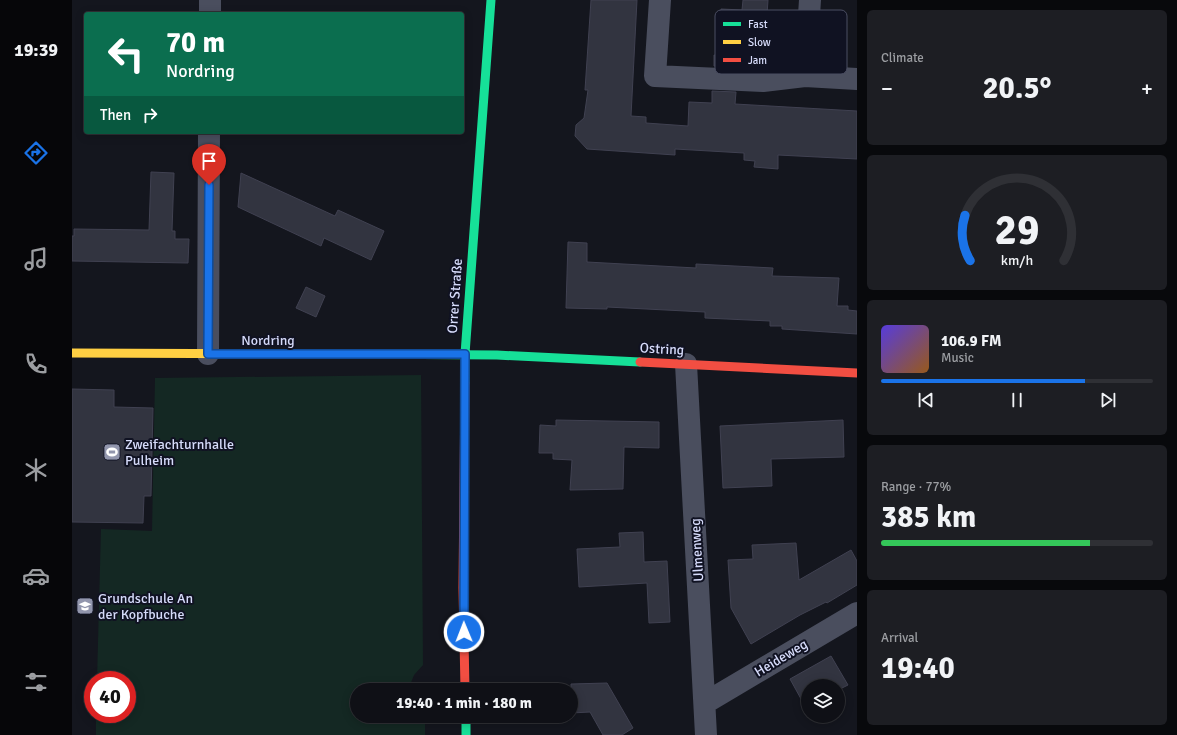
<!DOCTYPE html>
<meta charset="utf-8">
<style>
body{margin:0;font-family:Signika,sans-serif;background:#1d1e23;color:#f1f3f6;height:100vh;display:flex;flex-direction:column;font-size:15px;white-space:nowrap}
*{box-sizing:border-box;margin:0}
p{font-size:13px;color:#9b9da1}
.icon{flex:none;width:22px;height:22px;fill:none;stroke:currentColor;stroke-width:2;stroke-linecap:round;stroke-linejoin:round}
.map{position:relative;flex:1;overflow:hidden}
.details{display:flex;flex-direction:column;gap:10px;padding:10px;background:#08090c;width:320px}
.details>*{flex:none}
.top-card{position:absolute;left:12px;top:12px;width:380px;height:122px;border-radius:4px;box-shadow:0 2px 10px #0003,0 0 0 1px #2f3035;background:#0b6e4f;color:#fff;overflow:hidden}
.fabs{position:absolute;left:729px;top:679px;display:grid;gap:8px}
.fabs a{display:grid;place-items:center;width:44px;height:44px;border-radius:50%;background:#0f1016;box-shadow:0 2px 10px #0003,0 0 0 1px #2f3035;font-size:20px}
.speed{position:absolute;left:12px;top:671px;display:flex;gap:8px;font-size:20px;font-weight:700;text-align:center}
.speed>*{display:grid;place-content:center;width:52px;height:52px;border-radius:50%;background:#0f1016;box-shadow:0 2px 10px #0003,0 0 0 1px #2f3035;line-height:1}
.speed .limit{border:6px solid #d22;background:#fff;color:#111}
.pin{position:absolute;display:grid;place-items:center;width:34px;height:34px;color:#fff;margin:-41px -17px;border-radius:50% 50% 50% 0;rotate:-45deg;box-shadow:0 0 4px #0007}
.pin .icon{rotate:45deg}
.me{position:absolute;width:44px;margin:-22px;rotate:359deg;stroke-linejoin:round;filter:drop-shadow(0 0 3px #0008)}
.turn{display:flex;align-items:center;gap:14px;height:84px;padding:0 16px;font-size:18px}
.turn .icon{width:52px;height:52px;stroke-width:2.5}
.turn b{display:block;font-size:28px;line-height:34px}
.then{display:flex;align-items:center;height:38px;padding:0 16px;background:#0003;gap:8px;font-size:15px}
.big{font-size:30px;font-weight:800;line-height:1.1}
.details .widget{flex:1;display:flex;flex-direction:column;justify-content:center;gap:6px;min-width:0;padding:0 14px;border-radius:6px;background:#1d1e23}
.details .dial{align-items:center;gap:0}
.dial svg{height:104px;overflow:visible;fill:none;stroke:#2f3035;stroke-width:7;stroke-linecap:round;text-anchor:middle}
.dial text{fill:#f1f3f6;stroke:none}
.song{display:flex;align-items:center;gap:12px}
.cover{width:48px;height:48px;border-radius:6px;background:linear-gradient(135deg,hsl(250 70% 55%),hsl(30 70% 35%))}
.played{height:4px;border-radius:2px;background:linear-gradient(90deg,#1a73e8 75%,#2f3035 75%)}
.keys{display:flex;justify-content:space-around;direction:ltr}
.heat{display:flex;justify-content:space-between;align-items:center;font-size:22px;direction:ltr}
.charge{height:6px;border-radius:3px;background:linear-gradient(90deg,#34c759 77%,#2f3035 0)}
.trip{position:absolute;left:278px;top:683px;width:228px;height:40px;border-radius:20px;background:#0f1016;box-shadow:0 2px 10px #0003,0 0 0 1px #2f3035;font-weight:800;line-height:40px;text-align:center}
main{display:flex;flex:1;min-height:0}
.dock{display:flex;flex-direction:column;width:72px;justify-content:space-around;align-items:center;background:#060609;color:#9b9da1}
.dock .icon{width:28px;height:28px}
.dock .on{color:#1a73e8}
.dock b{font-size:18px;color:#f1f3f6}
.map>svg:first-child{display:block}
</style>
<main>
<nav class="dock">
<b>19:39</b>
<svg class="icon on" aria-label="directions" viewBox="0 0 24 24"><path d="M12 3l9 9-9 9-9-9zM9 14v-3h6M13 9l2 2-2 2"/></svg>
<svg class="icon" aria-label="music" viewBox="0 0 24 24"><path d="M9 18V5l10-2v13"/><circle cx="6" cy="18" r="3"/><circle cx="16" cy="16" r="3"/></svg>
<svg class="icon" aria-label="phone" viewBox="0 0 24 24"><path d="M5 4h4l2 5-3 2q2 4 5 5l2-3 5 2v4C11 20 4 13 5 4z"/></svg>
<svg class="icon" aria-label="climate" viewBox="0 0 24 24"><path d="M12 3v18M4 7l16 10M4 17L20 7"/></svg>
<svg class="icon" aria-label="car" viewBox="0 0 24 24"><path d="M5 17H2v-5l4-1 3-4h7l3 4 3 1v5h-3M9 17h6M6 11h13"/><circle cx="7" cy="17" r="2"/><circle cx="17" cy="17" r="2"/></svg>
<svg class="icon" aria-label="filters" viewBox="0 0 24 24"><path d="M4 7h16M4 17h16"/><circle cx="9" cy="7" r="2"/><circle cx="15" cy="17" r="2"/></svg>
</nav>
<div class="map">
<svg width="785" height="735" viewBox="0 0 785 735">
<rect width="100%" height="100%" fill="#14161e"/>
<path fill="#142823" d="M 349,375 L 351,665 L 342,675 L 336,690 L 285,690 L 285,716 L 353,716 L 353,735 L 24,735 L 24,714 L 55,714 L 55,680 L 25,680 L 29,529 L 80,531 L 83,378 Z"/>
<path fill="#323440" stroke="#404151" d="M 519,0 L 565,0 L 559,116 L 574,117 L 574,123 L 616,126 L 617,102 L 640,103 L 640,91 L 664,92 L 663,104 L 785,111 L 785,159 L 706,155 L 706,169 L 682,167 L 683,161 L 672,160 L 672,153 L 603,149 L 603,155 L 515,149 L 503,136 L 504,125 L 512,118 L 516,90 L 513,90 Z
M 671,0 L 696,0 L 692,58 L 665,57 L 665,67 L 642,66 L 642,55 L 647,56 L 649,9 L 670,10 Z
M 79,172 L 102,173 L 100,231 L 103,231 L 103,239 L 117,239 L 116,263 L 0,261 L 0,236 L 2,236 L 2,229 L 77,230 Z
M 169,173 L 263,216 L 266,210 L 312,231 L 299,260 L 252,238 L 249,246 L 166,207 Z
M 496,242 L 515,243 L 515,262 L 624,268 L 624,264 L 701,268 L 700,276 L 767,278 L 765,306 L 776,306 L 776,310 L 785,311 L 785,334 L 710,329 L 710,326 L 698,326 L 698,321 L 633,318 L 633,312 L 535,307 L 535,309 L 494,308 Z
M 234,287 L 253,296 L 244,317 L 224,308 Z
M 0,389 L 42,390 L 42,407 L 81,408 L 79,496 L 72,496 L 71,523 L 0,522 Z
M 484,420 L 587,422 L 587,448 L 552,447 L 551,489 L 498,490 L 500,460 L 481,459 L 481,453 L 467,453 L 468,425 L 484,426 Z
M 771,420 L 772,457 L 699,459 L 700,486 L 651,488 L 648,426 Z
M 571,532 L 572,562 L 595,561 L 598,622 L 577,623 L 575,583 L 507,587 L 505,549 L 548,547 L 547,533 Z
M 724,543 L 727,580 L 779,550 L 785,561 L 785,585 L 755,603 L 754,602 L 728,615 L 679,644 L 659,608 L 656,560 L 681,559 L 680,545 Z
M 759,656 L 776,685 L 766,690 L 766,686 L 736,686 L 736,707 L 734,708 L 718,679 Z
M 535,683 L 561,728 L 550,735 L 531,735 L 518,712 L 499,713 L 499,684 Z"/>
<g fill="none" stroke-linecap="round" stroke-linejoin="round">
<path stroke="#4a4e5e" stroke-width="22" d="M 588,0 L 583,76 L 691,81 L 733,76 L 785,79
M 138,14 L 138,0
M 733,76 L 738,0
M 136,354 L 137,132
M 614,364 L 634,735
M 633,703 L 785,613"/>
<path stroke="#16e098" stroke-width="9" d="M 275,354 L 425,355 L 568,362
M 393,383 L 393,354 L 419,0
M 394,716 L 394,735"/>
<path stroke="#ffcf43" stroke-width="9" d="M 0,353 L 275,354"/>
<path stroke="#f24e42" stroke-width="9" d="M 568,362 L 785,373
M 393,383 L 391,588 L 393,690"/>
</g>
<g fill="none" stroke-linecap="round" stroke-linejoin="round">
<g stroke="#114b97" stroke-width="10">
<path id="route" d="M 137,185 L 136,354 L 393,354 L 392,632"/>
</g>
<use href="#route" stroke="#1a73e8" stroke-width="7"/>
</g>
<defs>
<g id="stadium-square" transform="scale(0.9)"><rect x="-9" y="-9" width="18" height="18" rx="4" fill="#9296ad" stroke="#101222"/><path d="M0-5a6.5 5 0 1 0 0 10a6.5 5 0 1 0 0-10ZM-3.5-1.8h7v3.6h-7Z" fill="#fff"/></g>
<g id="school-square" transform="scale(0.9)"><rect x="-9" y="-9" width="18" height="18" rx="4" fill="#9296ad" stroke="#101222"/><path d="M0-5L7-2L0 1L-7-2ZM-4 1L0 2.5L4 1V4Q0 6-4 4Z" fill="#fff"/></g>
</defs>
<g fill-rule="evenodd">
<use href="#stadium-square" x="40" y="452"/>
<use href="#school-square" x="13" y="606"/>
</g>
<g text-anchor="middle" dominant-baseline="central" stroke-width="4" stroke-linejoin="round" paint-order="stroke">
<g font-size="14" fill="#d6dbfa" stroke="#101222">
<text transform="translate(383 296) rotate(-86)">Orrer Straße</text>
<text x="196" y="340">Nordring</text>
<text transform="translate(590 349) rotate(3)">Ostring</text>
<text transform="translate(625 550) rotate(-93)">Ulmenweg</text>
<text transform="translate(709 658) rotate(-31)">Heideweg</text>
</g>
<g font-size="14" fill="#d6dbfa" stroke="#101222" text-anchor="start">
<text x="53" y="444">Zweifachturnhalle<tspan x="53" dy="16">Pulheim</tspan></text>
<text x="26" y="598">Grundschule An<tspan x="26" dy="16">der Kopfbuche</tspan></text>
</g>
</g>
<rect x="643" y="10" width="132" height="64" rx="6" fill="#101222" stroke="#4b4e63" stroke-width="1"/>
<rect x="651" y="22" width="18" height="4" fill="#16e098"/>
<rect x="651" y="40" width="18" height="4" fill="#ffcf43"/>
<rect x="651" y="58" width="18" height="4" fill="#f24e42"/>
<g font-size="11" fill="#d6dbfa">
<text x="676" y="28">Fast</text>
<text x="676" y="46">Slow</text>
<text x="676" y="64">Jam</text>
</g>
</svg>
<div class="fabs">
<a><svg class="icon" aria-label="layers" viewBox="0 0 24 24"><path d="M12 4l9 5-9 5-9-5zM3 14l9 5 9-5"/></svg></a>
</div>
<div class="speed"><div class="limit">40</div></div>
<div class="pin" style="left:137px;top:185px;background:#d93025"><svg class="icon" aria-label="arrive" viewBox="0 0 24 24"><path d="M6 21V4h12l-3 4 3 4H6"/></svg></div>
<svg class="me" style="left:392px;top:632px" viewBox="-20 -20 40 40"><circle r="17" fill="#1a73e8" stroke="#fff" stroke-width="3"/><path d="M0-11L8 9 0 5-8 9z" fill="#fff"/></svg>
<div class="trip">19:40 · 1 min · 180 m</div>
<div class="top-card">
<div class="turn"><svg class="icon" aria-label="left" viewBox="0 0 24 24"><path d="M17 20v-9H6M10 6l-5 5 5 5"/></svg><div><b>70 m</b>Nordring</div></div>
<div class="then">Then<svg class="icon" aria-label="right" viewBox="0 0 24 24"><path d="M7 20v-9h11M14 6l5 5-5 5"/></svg></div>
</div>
</div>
<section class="details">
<div class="widget"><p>Climate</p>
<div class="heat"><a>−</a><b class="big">20.5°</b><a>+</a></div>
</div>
<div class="widget dial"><svg viewBox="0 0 100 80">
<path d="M14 69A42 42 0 1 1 86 69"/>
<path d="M14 69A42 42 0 0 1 10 34" stroke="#1a73e8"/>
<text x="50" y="56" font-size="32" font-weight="700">29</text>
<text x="50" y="72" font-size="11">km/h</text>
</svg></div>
<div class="widget">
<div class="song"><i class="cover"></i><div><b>106.9 FM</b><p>Music</p></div></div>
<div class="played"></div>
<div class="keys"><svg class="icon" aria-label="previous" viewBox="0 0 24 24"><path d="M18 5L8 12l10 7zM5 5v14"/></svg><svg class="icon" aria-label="pause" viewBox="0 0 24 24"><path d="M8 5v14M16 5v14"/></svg><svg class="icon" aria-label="next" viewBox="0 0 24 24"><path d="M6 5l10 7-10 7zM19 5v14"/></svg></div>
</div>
<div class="widget"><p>Range · 77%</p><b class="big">385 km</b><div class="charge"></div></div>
<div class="widget"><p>Arrival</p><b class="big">19:40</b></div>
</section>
</main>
